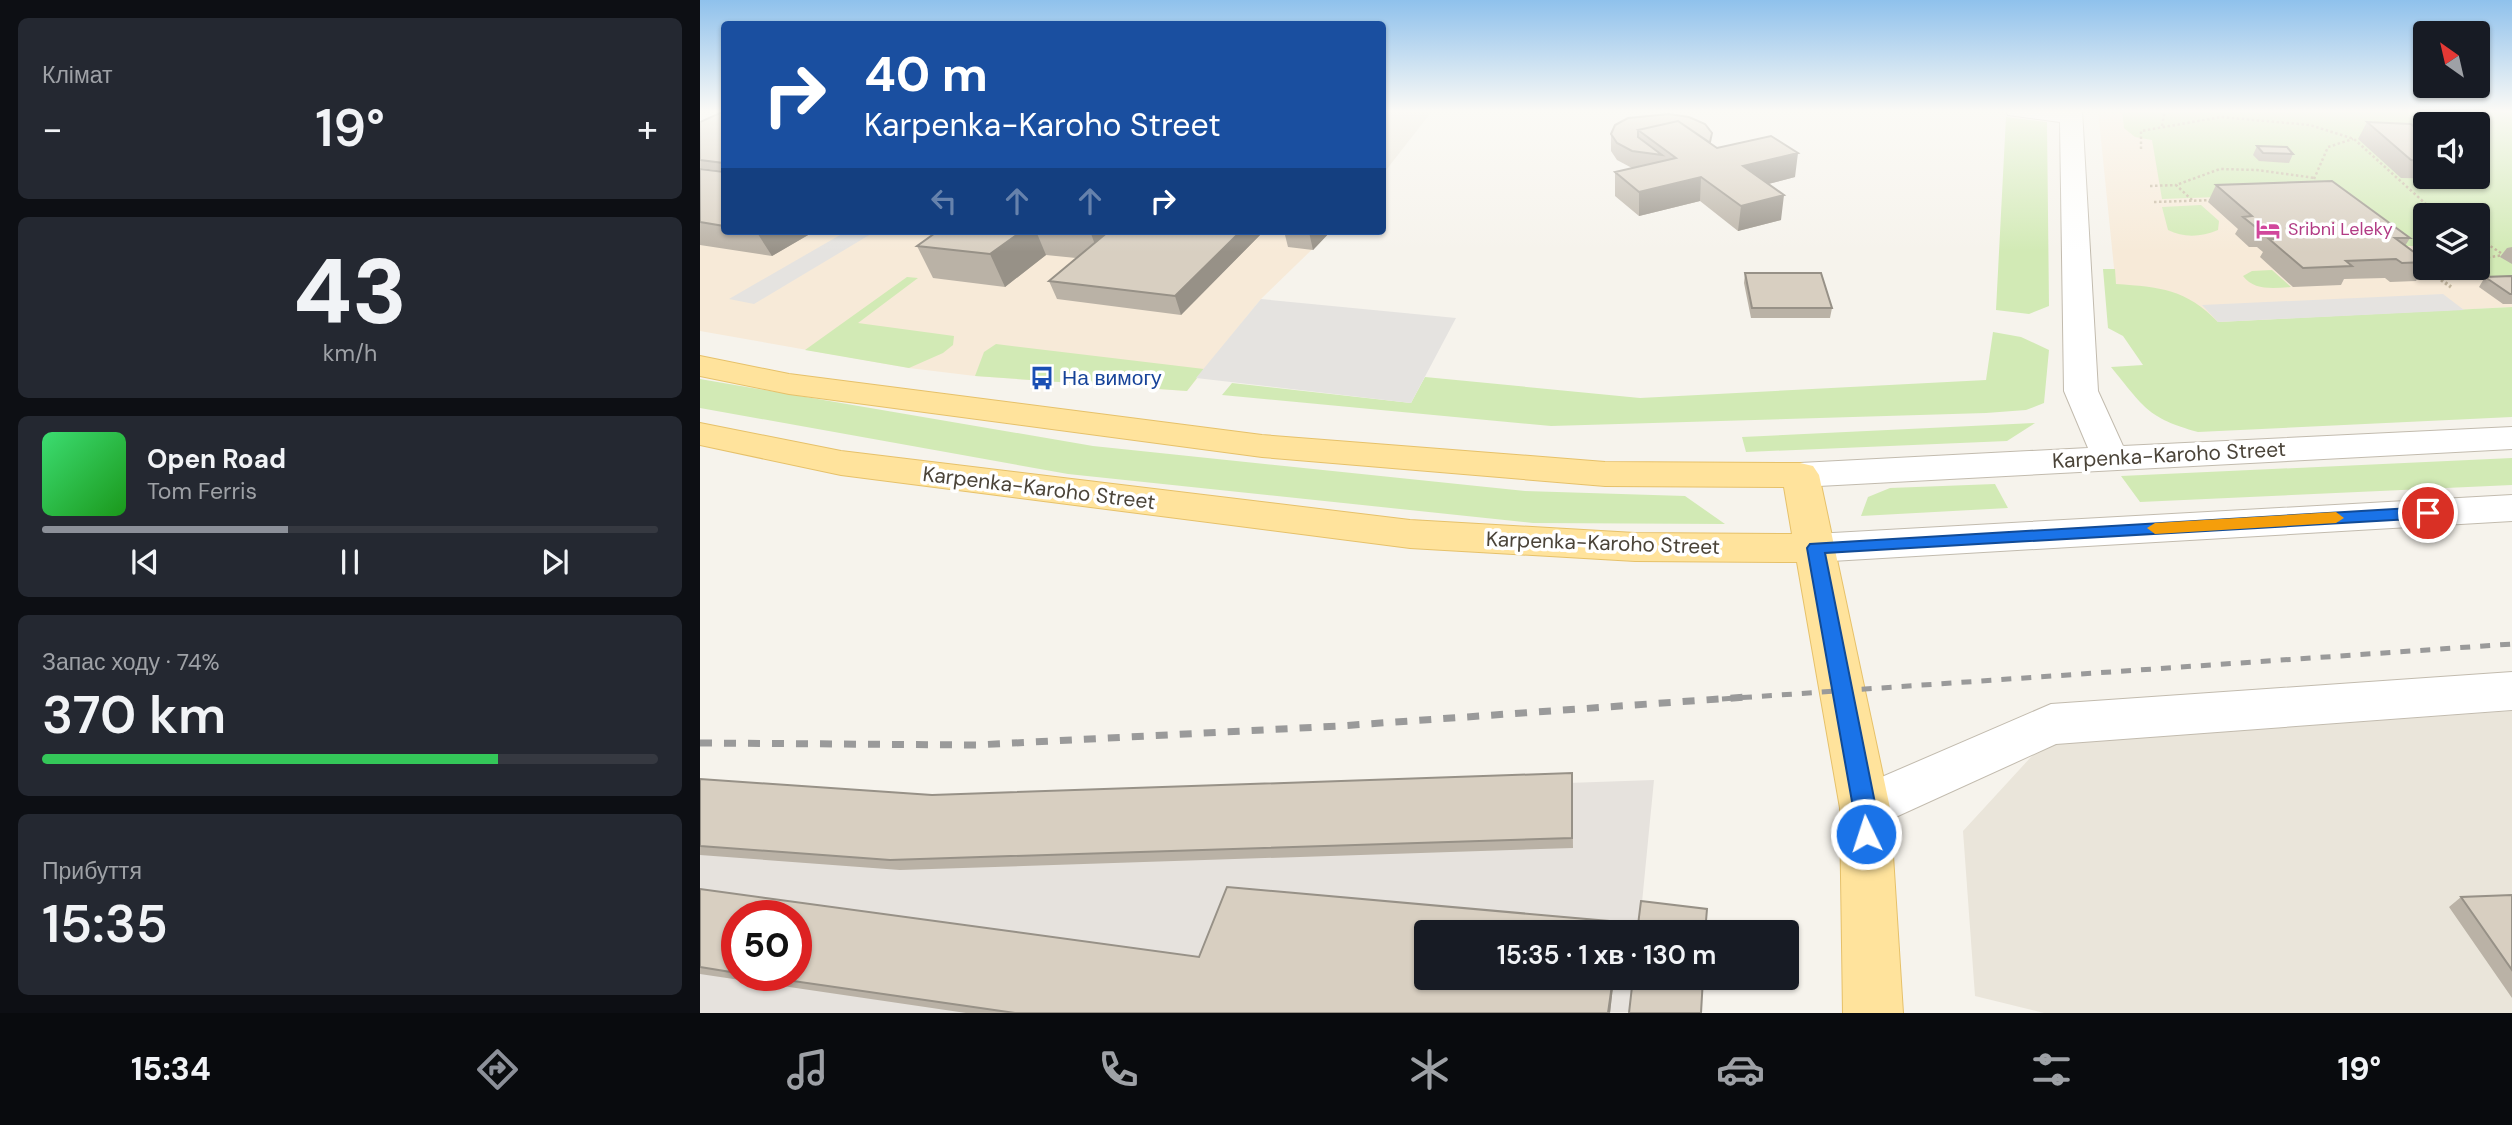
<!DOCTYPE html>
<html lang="uk">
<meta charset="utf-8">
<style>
body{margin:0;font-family:"DM Sans",sans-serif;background:#242831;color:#f1f3f6;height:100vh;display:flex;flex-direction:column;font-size:26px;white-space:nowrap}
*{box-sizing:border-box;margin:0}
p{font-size:23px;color:#9ea1a6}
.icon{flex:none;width:38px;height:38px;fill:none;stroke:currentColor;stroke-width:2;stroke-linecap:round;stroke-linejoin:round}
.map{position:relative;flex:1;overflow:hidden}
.details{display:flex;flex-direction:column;gap:18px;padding:18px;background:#0d0f14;width:700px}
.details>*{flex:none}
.hud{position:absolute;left:21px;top:21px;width:665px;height:214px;border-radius:7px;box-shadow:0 2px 5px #0004;background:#1a4fa0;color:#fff;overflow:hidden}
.needle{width:46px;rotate:326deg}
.buttons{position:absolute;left:1713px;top:21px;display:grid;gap:14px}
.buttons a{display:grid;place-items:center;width:77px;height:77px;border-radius:7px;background:#171b24;box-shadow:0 2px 5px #0004;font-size:35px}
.speed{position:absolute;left:21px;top:900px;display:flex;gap:14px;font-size:35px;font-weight:700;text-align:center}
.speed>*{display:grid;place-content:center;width:91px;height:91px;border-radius:50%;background:#171b24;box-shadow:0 2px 5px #0004;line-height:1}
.speed .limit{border:10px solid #d22;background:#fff;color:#111}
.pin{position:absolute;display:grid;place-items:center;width:60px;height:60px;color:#fff;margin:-30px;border:4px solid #fff;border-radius:50%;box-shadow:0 2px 7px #0007}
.me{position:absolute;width:77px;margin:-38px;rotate:356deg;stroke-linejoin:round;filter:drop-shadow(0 0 5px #0008)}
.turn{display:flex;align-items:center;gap:24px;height:147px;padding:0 28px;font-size:32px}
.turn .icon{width:91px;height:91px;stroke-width:2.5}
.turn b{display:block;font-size:49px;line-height:60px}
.lanes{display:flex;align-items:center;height:66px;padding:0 28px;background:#0003;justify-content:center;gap:35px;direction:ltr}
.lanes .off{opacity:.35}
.big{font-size:52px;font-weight:600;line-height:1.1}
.details .widget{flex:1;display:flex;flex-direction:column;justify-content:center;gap:10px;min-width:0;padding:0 24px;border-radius:10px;background:#242831}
.details .dial{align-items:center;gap:0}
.dial b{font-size:91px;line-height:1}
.song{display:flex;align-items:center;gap:21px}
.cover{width:84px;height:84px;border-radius:10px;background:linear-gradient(135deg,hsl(140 70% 55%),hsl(120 70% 35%))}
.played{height:7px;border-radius:4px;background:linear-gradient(90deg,#8c9099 40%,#363941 40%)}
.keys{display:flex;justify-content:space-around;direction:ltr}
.heat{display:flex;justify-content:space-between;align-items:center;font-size:38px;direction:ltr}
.charge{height:10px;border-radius:5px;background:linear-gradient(90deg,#34c759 74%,#363941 0)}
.trip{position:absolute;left:714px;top:920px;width:385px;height:70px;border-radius:7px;background:#171b24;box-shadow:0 2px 5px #0004;font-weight:600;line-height:70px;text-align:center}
.menu{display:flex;height:112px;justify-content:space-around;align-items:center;background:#090b0e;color:#9ea1a6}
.menu .icon{width:49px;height:49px}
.menu .on{color:#8c9099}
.menu b{font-size:32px;color:#f1f3f6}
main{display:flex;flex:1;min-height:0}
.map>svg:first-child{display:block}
</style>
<main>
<section class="details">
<div class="widget"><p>Клімат</p>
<div class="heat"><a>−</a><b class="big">19°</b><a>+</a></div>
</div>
<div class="widget dial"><b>43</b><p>km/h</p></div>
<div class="widget">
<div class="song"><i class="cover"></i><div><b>Open Road</b><p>Tom Ferris</p></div></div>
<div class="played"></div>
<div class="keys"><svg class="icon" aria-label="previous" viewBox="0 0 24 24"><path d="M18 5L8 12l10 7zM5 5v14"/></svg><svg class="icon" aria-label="pause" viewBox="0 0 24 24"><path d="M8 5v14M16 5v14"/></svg><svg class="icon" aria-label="next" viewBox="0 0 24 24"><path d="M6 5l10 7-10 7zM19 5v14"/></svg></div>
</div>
<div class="widget"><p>Запас ходу · 74%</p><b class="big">370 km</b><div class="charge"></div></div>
<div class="widget"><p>Прибуття</p><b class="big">15:35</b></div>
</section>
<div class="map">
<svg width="1812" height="1013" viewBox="0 0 1812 1013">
<rect width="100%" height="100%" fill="#f6f3ec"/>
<path fill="#eae5da" d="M 683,110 L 733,110 L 683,174 L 682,110 Z
M 1812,711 L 1812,1013 L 1344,1013 L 1275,996 L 1263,831 L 1342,745 Z"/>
<path fill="#f7ead8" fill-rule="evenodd" d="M 1398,110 L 1669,110 L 1726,177 L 1778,177 L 1812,167 L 1812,307 L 1441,326 L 1419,317 ZM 1726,215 L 1778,215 L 1778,268 L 1726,268 Z
M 24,118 L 24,231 L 631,231 L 561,299 L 487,391 L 275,376 L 209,368 L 0,331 L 0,125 Z"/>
<path fill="#e6e2dd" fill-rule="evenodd" d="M 954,780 L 939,933 L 726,933 L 726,978 L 934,978 L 931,1013 L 0,1013 L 0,788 L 240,805 ZM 37,915 L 96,915 L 96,975 L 37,975 Z"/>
<path fill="#d2eab5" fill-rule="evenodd" d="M 1422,110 L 1812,110 L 1812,279 C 1788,280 1767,282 1748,268 L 1778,268 L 1778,215 L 1726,215 L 1725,251 L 1718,246 L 1703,246 L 1631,193 L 1462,199 L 1452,140 L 1435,137 L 1424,128 ZM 1726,124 L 1778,124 L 1778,177 L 1726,177 Z
M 1306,117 L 1347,122 L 1349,306 L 1329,314 L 1296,310 Z
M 1501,205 L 1519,221 L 1518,230 C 1501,237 1484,238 1468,230 L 1462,207 Z
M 1403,269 L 1415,269 L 1416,284 C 1460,287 1486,289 1518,322 L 1812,307 L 1812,417 L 1498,432 C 1447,418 1444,407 1411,367 L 1443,365 L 1423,336 L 1408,328 Z
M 1572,270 L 1591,287 C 1574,288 1554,291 1543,276 L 1552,271 Z
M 207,277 L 218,278 L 158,323 L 254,336 L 253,345 L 243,353 L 209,368 L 105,350 Z
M 1293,332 L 1321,337 L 1349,350 L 1344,403 L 1326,410 L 1286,413 L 851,426 L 522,395 L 532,383 L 711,403 L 725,377 L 940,398 L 1286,380 Z
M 296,344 L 504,369 L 487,391 L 275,376 L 284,352 Z
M 0,379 L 393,446 L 825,491 L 985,496 L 1025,524 L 833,523 L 368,474 L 0,408 Z
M 1335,423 L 1307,441 L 1046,452 L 1042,437 Z
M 1812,458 L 1812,485 L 1440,502 L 1421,476 Z
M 1295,484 L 1308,508 L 1161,516 L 1168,497 L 1190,488 Z"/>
<path fill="#e5e3e0" d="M 147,231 L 176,231 L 54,304 L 29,299 Z
M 1743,294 L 1764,310 L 1518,322 L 1502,305 Z
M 561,299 L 756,318 L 711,403 L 496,378 Z"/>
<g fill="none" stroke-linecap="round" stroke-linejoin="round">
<g stroke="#c2bbae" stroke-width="2">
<path id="minor" d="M 1305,110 L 1382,110 L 1398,391 L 1423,446 L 1812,427 L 1812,449 L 1100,487 L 1087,484 L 1081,475 L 1087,466 L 1100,463 L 1388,448 L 1364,391 L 1360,122 L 1308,115 Z
M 1812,495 L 1812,521 L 1115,562 L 1101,558 L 1095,548 L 1101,538 L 1115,534 Z
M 1812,672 L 1812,710 L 1356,744 L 1165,831 L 1147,824 L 1140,808 L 1147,792 L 1351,704 Z"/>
</g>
<g stroke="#e6c16a" stroke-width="2">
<path id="major" d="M 0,356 L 89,374 L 562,435 L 905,462 L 1100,463 L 1113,466 L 1119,475 L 1190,808 L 1203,1013 L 1143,1013 L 1140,808 L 1097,562 L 935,561 L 710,548 L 141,475 L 0,445 L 0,423 L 141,451 L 710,520 L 935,533 L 1092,534 L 1084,487 L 905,486 L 562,457 L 89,394 L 0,376 Z"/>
</g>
<path stroke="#c4b79f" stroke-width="2.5" stroke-dasharray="2.5 2.5" stroke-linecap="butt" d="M 1462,126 L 1465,110
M 1441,149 L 1441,131 L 1521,117 L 1610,125 L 1654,139 L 1727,205 L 1743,215
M 1614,179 L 1628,147 L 1653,139
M 1450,186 L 1476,185
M 1492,200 L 1476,185 L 1520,169 L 1557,170 L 1615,178
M 1454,202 L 1515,200
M 1778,238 L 1804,255 L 1778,259"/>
<path stroke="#c4b79f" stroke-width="3.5" stroke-dasharray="2.5 2.5" stroke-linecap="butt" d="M 1721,265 L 1751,287"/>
<use href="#minor" fill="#fff" fill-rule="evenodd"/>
<use href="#major" fill="#ffe39c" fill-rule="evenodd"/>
<path stroke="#9a9a9a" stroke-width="5" stroke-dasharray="10 10" stroke-linecap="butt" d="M 1022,699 L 1812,644"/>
<path stroke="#9a9a9a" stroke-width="7" stroke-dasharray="12 12" stroke-linecap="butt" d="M 0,743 L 276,745 L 639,726 L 1047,697"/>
</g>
<path fill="#bab2a6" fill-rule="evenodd" d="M 24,111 L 24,171 L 0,168 L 0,122 Z
M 1667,122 L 1726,130 L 1726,177 L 1749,177 L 1748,179 L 1701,178 L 1658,139 Z
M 915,125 L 1012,145 L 1017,148 L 1095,177 L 1068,184 L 1081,220 L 1038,231 L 1000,201 L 939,216 L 915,196 L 915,172 L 932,168 L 917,160 L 911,151 L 911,134 Z
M 1557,146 L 1593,154 L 1589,163 L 1559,161 L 1553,155 Z
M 0,169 L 24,172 L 24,231 L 115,231 L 72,256 L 0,245 Z
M 1516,185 L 1710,238 L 1705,246 L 1726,261 L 1726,265 L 1716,281 L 1690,282 L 1685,278 L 1644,279 L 1641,285 L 1593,287 L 1560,257 L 1563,252 L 1557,247 L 1549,247 L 1535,234 L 1538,229 L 1508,202 Z
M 238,231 L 564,231 L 481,315 L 357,299 L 349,281 L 376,258 L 346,255 L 305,287 L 233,278 L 217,246 Z
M 584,231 L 631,231 L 613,250 L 588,247 Z
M 1812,247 L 1812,264 L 1800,257 L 1807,248 Z
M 1045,273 L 1132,308 L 1130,318 L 1051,318 L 1044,283 Z
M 1812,276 L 1812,304 L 1803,304 L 1779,287 L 1785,277 Z
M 872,773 L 873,848 L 200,870 L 0,855 L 0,779 L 232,795 Z
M 0,889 L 499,957 L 726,978 L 914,978 L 910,1013 L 266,1013 L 0,974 ZM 37,915 L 96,975 L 37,975 Z
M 1812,895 L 1812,998 L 1749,907 L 1761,897 Z"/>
<path fill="#979187" d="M 1098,153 L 1095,177 L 1041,191 L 1043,166 Z
M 1001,177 L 1000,201 L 939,216 L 939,192 Z
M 1084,195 L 1081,220 L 1038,231 L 1041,206 Z
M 56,231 L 115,231 L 72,256 Z
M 322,231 L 336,231 L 346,255 L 305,287 L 290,254 Z
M 390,231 L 421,231 L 401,261 Z
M 541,231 L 564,231 L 481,315 L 475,296 Z
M 610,231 L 631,231 L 613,250 L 609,232 Z
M 913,978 L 914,978 L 910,1013 L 908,1013 Z"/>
<path fill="#d8cfc1" stroke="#979187" stroke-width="2" d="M 24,111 L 24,163 L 0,160 L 0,122 Z
M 969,114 L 989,117 L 1005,124 L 1012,133 L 1010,142 L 1009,142 L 978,121 L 938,130 L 938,137 L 962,155 L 932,151 L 917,143 L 911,134 L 915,125 L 928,118 Z
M 978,121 L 1017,148 L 1071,136 L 1098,153 L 1043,166 L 1084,195 L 1041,206 L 1001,177 L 939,192 L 915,172 L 976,158 L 938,130 Z
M 1667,122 L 1711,124 L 1718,130 L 1726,130 L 1726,161 L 1711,160 Z
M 1557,146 L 1587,147 L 1593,154 L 1563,153 Z
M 0,169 L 24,172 L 24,226 L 0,222 Z
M 1632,181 L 1710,238 L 1695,238 L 1726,261 L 1726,262 L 1702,263 L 1696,259 L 1646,261 L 1652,266 L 1603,268 L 1569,239 L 1578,239 L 1566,229 L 1558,229 L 1543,217 L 1552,216 L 1516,185 Z
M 238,231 L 322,231 L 290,254 L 217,246 Z
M 409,231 L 541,231 L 475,296 L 349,281 Z
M 1045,273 L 1121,273 L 1132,308 L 1052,308 Z
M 1812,276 L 1812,294 L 1810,294 L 1785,277 Z
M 872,773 L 872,838 L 190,860 L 0,846 L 0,779 L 232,795 Z
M 527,887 L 920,922 L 919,933 L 726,933 L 726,978 L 913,978 L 908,1013 L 315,1013 L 52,975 L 96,975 L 96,915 L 37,915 L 37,973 L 0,967 L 0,889 L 499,957 Z
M 1812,895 L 1812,970 L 1761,897 Z
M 941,901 L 1007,909 L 1005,933 L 937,933 Z
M 933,978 L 1003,978 L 1001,1013 L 929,1013 Z"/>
<linearGradient id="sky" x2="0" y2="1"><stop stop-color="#8fc1ec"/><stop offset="0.44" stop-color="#fbfaf6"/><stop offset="1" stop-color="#fbfaf6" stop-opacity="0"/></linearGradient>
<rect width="1812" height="252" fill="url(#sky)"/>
<path fill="#1a73e8" stroke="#114b97" stroke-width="2" d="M 1728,507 L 1736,513 L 1728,518 L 1125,553 L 1176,808 L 1177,834 L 1174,841 L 1166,843 L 1159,841 L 1107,548 L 1110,544 Z"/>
<path fill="#f59e0b" d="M 1636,512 L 1644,518 L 1636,523 L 1455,534 L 1447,528 L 1455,523 Z"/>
<defs>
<g id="hotel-bare" transform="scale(1.89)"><path d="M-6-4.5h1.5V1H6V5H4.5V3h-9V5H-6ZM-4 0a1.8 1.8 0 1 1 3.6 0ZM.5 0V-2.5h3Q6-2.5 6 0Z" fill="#d1479c" stroke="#fff" stroke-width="2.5" paint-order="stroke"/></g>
<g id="bus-bare" transform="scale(1.89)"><path d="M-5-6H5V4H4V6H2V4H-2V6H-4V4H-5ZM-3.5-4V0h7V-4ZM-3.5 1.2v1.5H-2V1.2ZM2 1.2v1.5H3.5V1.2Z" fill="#1a4fb4" stroke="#fff" stroke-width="2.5" paint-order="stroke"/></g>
</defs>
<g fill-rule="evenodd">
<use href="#hotel-bare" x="1568" y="229"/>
<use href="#bus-bare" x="342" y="378"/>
</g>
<g text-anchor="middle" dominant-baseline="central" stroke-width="7" stroke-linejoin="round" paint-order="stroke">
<g font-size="18" fill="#b23c85" stroke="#fff" text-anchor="start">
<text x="1588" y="229">Sribni Leleky</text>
</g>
<g font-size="21" fill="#164399" stroke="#fff" text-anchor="start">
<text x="362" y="378">На вимогу</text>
</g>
<g font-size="21" fill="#4b4439" stroke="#fff">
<text transform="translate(1469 455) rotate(-3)">Karpenka-Karoho Street</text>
<text transform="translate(339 488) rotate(7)">Karpenka-Karoho Street</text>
<text transform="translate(903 543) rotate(2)">Karpenka-Karoho Street</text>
</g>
</g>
</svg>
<div class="buttons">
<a><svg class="needle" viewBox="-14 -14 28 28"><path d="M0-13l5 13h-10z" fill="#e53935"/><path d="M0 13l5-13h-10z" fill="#9ea1a6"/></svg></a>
<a><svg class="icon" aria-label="sound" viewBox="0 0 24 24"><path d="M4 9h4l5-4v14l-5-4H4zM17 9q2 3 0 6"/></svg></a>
<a><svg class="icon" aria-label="layers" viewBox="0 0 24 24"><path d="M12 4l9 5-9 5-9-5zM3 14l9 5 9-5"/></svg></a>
</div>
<div class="speed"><div class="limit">50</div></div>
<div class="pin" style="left:1728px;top:513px;background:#d93025"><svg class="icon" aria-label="arrive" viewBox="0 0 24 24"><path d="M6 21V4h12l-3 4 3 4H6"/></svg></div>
<svg class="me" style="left:1166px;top:834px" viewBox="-20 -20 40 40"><circle r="17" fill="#1a73e8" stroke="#fff" stroke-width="3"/><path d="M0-11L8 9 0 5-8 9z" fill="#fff"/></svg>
<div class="trip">15:35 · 1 хв · 130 m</div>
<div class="hud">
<div class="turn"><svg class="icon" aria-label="right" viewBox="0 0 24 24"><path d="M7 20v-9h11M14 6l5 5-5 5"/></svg><div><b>40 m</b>Karpenka-Karoho Street</div></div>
<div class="lanes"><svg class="icon off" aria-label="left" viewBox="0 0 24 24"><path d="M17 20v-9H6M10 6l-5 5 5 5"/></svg><svg class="icon off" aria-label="ahead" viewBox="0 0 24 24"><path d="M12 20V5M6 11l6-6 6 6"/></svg><svg class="icon off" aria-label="ahead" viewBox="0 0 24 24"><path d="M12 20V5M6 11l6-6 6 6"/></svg><svg class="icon" aria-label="right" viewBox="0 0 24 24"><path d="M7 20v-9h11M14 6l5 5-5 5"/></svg></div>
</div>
</div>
</main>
<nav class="menu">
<b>15:34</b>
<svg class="icon on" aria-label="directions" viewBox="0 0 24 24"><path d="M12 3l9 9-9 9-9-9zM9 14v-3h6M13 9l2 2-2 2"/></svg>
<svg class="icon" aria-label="music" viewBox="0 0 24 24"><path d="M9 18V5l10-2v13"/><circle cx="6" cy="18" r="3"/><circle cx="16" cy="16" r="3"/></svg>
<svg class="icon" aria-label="phone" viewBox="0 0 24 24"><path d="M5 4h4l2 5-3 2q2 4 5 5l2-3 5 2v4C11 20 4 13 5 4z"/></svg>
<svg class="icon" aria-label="climate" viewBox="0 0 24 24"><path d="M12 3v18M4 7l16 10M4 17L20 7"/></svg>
<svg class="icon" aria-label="car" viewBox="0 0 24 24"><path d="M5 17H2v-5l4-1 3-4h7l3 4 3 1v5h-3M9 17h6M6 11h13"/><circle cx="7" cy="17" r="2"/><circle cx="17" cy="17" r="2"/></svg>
<svg class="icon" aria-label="filters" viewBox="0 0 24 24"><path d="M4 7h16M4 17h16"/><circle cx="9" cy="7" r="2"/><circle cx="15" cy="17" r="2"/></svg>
<b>19°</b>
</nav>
